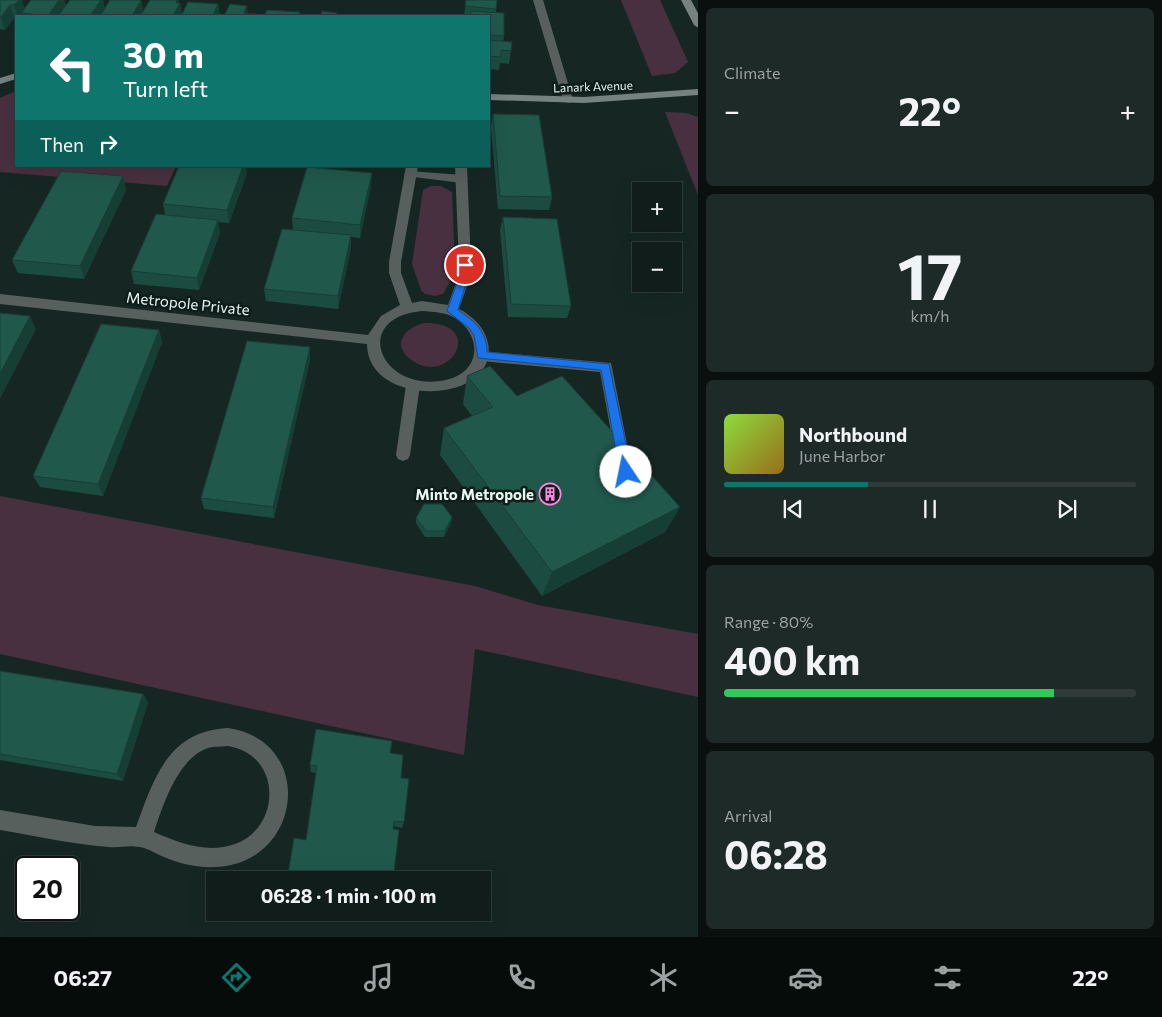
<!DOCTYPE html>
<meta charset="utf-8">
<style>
body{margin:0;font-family:Commissioner,sans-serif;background:#1e2a27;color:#f1f3f6;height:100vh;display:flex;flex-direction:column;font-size:19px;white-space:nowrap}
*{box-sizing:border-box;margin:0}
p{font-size:16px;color:#9ca2a2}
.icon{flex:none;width:28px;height:28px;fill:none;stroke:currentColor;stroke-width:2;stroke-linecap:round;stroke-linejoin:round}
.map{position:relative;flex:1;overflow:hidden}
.drawer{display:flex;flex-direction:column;gap:8px;padding:8px;background:#09100e;width:464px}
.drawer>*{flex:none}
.guide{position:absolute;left:15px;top:15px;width:475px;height:152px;border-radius:0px;box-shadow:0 5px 20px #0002,0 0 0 1px #303b39;background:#0f766e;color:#fff;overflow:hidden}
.buttons{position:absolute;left:632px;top:182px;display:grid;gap:10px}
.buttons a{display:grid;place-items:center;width:50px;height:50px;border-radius:0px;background:#101d1a;box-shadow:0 5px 20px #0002,0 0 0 1px #303b39;font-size:25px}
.speed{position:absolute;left:15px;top:856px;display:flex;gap:10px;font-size:25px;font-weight:700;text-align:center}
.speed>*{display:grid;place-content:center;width:65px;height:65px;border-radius:50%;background:#101d1a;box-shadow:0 5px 20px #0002,0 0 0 1px #303b39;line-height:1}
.speed .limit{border:2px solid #111;border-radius:8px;background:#fff;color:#111}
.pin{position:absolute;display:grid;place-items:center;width:42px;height:42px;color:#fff;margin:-21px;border:2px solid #fff;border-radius:50%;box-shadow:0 1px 5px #0007}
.me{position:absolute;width:55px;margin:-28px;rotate:349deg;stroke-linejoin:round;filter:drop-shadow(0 0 4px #0008)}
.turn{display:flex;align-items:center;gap:18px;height:105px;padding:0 25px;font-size:22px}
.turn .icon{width:65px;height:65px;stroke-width:2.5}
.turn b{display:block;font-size:35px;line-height:42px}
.then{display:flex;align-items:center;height:48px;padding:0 25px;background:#0003;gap:10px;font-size:19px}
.big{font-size:38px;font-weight:700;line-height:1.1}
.drawer .card{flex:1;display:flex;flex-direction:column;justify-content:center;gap:8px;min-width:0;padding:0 18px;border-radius:8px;background:#1e2a27}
.drawer .dial{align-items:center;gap:0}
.dial b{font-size:65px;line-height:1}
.song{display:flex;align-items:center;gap:15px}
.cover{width:60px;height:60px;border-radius:8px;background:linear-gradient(135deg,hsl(90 70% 55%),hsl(40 70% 35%))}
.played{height:5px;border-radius:2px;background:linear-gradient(90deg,#0f766e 35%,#303b39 35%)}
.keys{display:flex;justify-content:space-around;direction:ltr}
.heat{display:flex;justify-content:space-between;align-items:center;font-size:28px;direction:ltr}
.charge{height:8px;border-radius:4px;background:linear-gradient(90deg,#34c759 80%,#303b39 0)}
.trip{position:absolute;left:206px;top:871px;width:285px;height:50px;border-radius:0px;background:#101d1a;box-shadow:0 5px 20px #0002,0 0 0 1px #303b39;font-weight:700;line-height:50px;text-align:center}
.menu{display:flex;height:80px;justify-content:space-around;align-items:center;background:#060c0a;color:#9ca2a2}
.menu .icon{width:35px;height:35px}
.menu .active{color:#0f766e}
.menu b{font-size:22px;color:#f1f3f6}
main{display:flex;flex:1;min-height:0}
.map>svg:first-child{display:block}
</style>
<main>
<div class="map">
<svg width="699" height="937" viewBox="0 0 699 937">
<rect width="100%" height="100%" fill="#162723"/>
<path fill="#483041" d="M 621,0 L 660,0 L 688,62 L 675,73 L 652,76 Z
M 16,91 L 16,166 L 176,166 L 167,186 L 0,172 L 0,98 Z
M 665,112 L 687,113 L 698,117 L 698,195 Z
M 431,186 L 441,186 L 452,192 L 455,267 L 452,278 L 443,294 L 435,296 L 425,294 L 421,290 L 412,264 L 423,190 Z
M 424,323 C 489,322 448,391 409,358 C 391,343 407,327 424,323 Z
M 0,496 L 475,586 L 538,605 L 698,634 L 698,697 L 475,649 L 464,755 L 0,654 Z"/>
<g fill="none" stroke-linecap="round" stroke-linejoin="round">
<path fill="#58605e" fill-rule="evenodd" d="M 410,171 L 462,175 L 468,179 L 462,183 L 406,176 L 404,174 L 406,172 Z
M 481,351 L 611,363 L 630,459 L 628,463 L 623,465 L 618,463 L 616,459 L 600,372 L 481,361 L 476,360 L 474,356 L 476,352 Z
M 413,380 L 418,381 L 420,385 L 410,455 L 408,459 L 403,461 L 398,459 L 396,455 L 406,385 L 408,381 Z"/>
<path fill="#58605e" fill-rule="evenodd" d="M 533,0 L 543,0 L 573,100 L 572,102 L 568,103 L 563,100 Z
M 406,166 L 418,166 L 401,262 L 401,273 L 412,303 L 422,301 L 448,305 L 458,277 L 459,265 L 455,166 L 467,166 L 471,265 L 470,277 L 459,309 C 473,316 485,328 488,343 C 500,405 367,409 367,344 L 0,304 L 0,294 L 368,335 L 381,316 L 400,305 L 389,273 L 389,262 ZM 422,311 C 434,312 445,312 455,318 C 483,336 481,372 446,380 C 381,394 349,318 422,311 Z
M 228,728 C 311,740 304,849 231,865 C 208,870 185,866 164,857 C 156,854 148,848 139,847 C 129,845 119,848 109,847 C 72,844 36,836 0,830 L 0,810 L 95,826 L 136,827 C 154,778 168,731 228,728 ZM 228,746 C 283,755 281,828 235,844 C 207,854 179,843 154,832 C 163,805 178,758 208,748 C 214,746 222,747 228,746 Z"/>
<path fill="#75827f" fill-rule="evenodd" d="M 681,0 L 691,0 L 699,15 L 699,28 L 694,25 Z
M 16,73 L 16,79 L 0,84 L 0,78 Z
M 699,89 L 699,95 L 584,103 L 489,100 L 489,94 L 584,97 Z"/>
</g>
<path fill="#1c4c41" d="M 0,0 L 22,0 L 24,8 L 31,0 L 64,0 L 66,5 L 70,0 L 103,0 L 105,9 L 141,0 L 143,11 L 150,0 L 178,0 L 179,3 L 180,3 L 182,15 L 218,4 L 220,16 L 22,16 L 21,15 L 20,16 L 16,16 L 16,18 L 14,18 L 5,30 L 0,29 Z
M 466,0 L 497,0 L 496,12 L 504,36 L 503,42 L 511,51 L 509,64 L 500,63 L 499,70 L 489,69 L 489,16 L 464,16 Z
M 493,114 L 552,197 L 549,210 L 498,209 L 491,127 Z
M 247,173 L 229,223 L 218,222 L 220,233 L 199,290 L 134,284 L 131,271 L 165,214 L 163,204 Z
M 123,176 L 126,190 L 84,279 L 18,273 L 12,260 Z
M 371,186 L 360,238 L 351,237 L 351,248 L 338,309 L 266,301 L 264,289 L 293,230 L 292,218 Z
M 503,217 L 571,306 L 567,318 L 508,317 L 500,230 Z
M 159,330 L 162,342 L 103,496 L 40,487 L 33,476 Z
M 310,360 L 274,518 L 204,509 L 201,498 Z
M 467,376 L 517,396 L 680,507 L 665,532 L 542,596 L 440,455 L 444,428 L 472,416 L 463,404 Z
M 452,517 L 451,523 L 444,537 L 425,537 L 416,523 L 416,518 Z
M 0,671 L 143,694 L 148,703 L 123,781 L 0,760 Z
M 390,753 L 401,778 L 404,822 L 402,828 L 393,826 L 306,840 L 316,773 L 311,772 L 310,765 Z"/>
<path fill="#173e35" d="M 19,0 L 22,0 L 25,10 L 21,13 L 21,15 L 20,16 L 18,16 L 14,5 Z
M 59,0 L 64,0 L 66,7 L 60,16 L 48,16 Z
M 101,0 L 103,0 L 105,10 L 101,16 L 90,16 Z
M 141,0 L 144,13 L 142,16 L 132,16 Z
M 177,0 L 178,0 L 179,5 L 180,3 L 182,16 L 173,16 L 176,3 Z
M 218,4 L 220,16 L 213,16 Z
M 10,5 L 14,18 L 5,30 L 1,17 Z
M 247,6 L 248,16 L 244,13 Z
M 243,166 L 246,166 L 247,173 L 229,223 L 227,210 Z
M 372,173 L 371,186 L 360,238 L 360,225 Z
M 123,176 L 126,190 L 84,279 L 80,266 Z
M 218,220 L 220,233 L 199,290 L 197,278 Z
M 351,235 L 351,248 L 338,309 L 338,296 Z
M 30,316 L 36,329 L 0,399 L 0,374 Z
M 159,330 L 162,342 L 103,496 L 98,484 Z
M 310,347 L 310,360 L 274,518 L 273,507 Z
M 680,507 L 665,532 L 542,596 L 552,572 Z
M 452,517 L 451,523 L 444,537 L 445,531 Z
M 143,694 L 148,703 L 123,781 L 117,774 Z"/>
<path fill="#21584c" stroke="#173e35" d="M 0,0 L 19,0 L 14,5 L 10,5 L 1,17 L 0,17 Z
M 31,0 L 59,0 L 48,16 L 31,16 L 33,14 L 21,13 Z
M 70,0 L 101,0 L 90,16 L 58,16 Z
M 110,0 L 141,0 L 132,16 L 100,16 Z
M 150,0 L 177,0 L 176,3 L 180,3 L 173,16 L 140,16 Z
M 466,0 L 497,0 L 496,9 L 465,6 Z
M 188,2 L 218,4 L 213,16 L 181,16 Z
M 230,4 L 247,6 L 244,13 L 256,14 L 255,16 L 224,16 Z
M 267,10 L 300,12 L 299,16 L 264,16 Z
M 322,11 L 337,13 L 335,16 L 320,16 Z
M 471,11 L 504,13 L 504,36 L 489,35 L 489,16 L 470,16 Z
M 489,40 L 512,42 L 511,51 L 501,50 L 501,57 L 489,56 Z
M 493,114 L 539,115 L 552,197 L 500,196 Z
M 179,166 L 243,166 L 227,210 L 163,204 Z
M 307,167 L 372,173 L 360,225 L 292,218 Z
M 61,171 L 123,176 L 80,266 L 12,260 Z
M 156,214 L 218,220 L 197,278 L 131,271 Z
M 503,217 L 557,219 L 571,306 L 511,304 Z
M 282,229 L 351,235 L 338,296 L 264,289 Z
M 0,313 L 30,316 L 0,374 Z
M 101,324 L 159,330 L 98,484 L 33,476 Z
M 247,341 L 310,347 L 273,507 L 201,498 Z
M 490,366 L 517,396 L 562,376 L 680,507 L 552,572 L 444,428 L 493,407 L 467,376 Z
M 424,504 L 442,504 L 452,517 L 445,531 L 426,531 L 416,518 Z
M 0,671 L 143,694 L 117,774 L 0,754 Z
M 316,729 L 392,741 L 390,753 L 403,755 L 401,778 L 409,779 L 404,822 L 394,821 L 393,829 L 399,830 L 393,880 L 287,880 L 294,838 L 306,840 L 317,766 L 310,765 Z"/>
<path fill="#1a73e8" stroke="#114b97" d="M 465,262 L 470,265 L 468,277 L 458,310 C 474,321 487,331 487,352 L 609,364 L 632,472 L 630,476 L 622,476 L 620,472 L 601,370 L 478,358 L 474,335 L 469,328 L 447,311 L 459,277 L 460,265 Z"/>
<defs>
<g id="building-ring" transform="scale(1.125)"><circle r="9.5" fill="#0d1e1a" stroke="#ff85df" stroke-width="1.5"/><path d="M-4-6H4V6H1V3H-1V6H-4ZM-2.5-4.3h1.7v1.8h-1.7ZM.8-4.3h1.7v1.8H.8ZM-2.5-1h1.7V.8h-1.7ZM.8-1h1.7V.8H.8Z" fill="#ff85df"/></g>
</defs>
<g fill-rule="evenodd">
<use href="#building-ring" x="550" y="494"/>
</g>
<g text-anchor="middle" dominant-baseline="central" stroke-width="5" stroke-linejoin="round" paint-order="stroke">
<g font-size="12" fill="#ebf6f3" stroke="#0d1e1a">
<text transform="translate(593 86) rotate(-2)">Lanark Avenue</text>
</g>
<g font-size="15" fill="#ebf6f3" stroke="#0d1e1a">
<text transform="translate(188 303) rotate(6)">Metropole Private</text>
</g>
<g font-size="15" font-weight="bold" fill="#ebf6f3" stroke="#0d1e1a" text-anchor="end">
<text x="534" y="494">Minto Metropole</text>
</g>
</g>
</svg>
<div class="buttons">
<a>+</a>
<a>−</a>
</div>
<div class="speed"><div class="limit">20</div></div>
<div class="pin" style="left:465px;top:265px;background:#d93025"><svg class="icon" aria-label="arrive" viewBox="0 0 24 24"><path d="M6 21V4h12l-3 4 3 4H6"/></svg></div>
<svg class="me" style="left:626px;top:472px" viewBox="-20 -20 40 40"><circle r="19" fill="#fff"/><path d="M0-13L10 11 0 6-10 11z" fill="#1a73e8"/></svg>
<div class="trip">06:28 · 1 min · 100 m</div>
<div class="guide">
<div class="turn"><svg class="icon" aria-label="left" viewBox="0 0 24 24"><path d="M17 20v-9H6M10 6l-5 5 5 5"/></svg><div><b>30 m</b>Turn left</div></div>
<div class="then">Then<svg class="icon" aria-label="right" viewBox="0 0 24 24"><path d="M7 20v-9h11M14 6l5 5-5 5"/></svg></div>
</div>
</div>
<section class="drawer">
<div class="card"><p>Climate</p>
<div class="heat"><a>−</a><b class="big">22°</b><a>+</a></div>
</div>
<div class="card dial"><b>17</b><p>km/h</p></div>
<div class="card">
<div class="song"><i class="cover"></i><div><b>Northbound</b><p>June Harbor</p></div></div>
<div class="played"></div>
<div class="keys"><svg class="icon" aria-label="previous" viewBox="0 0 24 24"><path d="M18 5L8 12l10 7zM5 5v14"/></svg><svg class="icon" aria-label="pause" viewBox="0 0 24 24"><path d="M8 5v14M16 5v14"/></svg><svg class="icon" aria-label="next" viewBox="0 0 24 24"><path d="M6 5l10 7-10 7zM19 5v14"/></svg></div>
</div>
<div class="card"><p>Range · 80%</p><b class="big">400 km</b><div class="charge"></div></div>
<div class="card"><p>Arrival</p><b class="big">06:28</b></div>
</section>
</main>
<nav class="menu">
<b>06:27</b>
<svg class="icon active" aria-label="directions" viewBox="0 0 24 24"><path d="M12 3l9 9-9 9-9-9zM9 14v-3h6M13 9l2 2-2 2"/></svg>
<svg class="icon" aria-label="music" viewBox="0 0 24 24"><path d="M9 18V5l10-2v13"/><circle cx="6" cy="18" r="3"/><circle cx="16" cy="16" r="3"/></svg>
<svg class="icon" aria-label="phone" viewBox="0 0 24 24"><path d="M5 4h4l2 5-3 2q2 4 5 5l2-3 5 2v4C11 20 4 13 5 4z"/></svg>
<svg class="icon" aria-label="climate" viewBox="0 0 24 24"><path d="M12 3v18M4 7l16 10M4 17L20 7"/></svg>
<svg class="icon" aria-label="car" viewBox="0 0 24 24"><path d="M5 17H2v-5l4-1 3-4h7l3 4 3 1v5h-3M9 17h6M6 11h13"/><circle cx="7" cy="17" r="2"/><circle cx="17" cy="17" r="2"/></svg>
<svg class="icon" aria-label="filters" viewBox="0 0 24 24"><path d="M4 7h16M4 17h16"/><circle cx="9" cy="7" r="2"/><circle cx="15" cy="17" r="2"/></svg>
<b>22°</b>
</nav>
